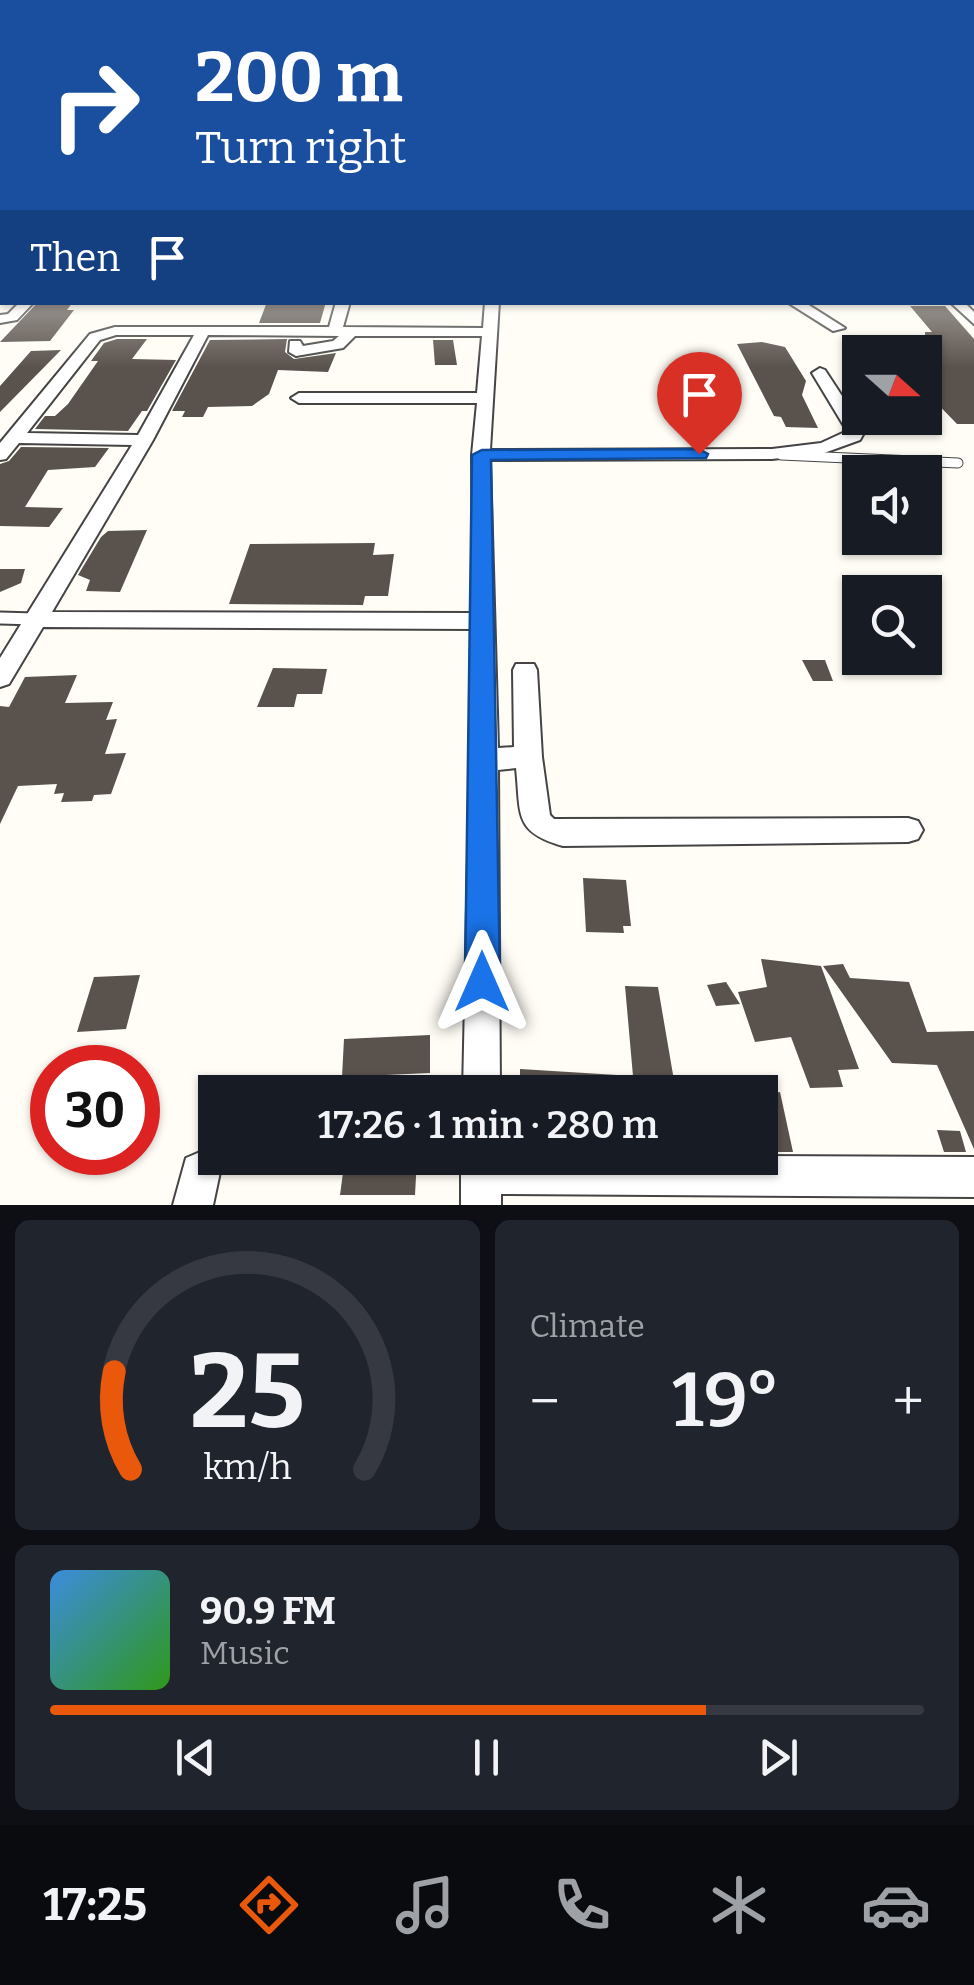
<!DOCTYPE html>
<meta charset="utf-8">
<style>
body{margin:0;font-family:Bitter,serif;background:#20242c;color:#f1f3f6;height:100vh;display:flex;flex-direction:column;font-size:38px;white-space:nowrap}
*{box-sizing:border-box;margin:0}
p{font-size:32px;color:#9ea1a6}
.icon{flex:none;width:55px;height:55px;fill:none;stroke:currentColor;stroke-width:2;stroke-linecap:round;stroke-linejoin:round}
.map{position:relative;height:1205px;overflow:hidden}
.panel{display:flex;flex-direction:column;gap:15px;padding:15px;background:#0d0f14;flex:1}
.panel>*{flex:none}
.hud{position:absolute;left:0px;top:0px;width:975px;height:305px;box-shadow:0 2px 8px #0004;background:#1a4fa0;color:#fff;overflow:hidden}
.needle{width:65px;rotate:111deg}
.tools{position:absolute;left:842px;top:335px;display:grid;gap:20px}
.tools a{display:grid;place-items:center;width:100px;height:100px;border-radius:0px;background:#171b24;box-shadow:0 2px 8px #0004;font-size:50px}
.speed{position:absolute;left:30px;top:1045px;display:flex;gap:20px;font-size:50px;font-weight:700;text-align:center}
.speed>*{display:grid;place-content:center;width:130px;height:130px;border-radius:50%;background:#171b24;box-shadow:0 2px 8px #0004;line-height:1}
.speed .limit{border:15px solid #d22;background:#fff;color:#111}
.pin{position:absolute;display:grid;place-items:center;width:85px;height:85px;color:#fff;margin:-102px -42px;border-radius:50% 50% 50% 0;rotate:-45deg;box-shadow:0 0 10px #0007}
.pin .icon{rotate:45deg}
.me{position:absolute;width:110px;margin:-55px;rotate:0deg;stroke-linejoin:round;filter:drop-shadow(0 0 8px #0008)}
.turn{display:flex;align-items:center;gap:35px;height:210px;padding:0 30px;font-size:45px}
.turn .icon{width:130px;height:130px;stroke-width:2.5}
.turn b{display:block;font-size:70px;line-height:85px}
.then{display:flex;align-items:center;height:95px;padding:0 30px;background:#0003;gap:20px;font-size:38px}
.big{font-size:75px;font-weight:600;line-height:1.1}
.panel .widget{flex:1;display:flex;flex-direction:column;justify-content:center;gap:15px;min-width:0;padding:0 35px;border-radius:15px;background:#20242c}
.panel .dial{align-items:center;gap:0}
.dial svg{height:260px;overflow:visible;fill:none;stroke:#363941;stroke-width:7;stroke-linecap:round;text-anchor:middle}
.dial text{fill:#f1f3f6;stroke:none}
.song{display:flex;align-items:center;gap:30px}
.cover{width:120px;height:120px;border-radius:15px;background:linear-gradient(135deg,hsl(210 70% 55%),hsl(110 70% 35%))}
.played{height:10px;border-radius:5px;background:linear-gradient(90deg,#ea580c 75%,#363941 75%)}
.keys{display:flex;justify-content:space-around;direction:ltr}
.heat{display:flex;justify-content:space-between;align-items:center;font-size:55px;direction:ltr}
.panel .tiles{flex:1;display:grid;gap:15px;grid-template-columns:1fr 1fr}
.widget:last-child{grid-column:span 2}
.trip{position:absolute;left:198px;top:1075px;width:580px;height:100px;border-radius:0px;background:#171b24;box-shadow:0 2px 8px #0004;font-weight:600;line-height:100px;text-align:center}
.tab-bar{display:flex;height:160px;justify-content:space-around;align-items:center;background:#090b0e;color:#9ea1a6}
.tab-bar .icon{width:70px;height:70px}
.tab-bar .selected{color:#ea580c}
.tab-bar b{font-size:45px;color:#f1f3f6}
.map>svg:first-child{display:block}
</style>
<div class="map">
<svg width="974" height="1205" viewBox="0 0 974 1205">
<rect width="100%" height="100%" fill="#fffdf5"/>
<path fill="#5a524d" d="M 38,302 L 73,302 L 67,310 L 74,310 L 50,341 L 0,342 Z
M 267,302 L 326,302 L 320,323 L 259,323 Z
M 910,306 L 945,306 L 974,339 L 974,424 L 957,424 L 925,391 L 925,381 L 939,381 L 925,367 L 925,332 L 932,332 Z
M 117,339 L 147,339 L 132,359 L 176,360 L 147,411 L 142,411 L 128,431 L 35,429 L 45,416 L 55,416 L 68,404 L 98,361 L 91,361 L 104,343 Z
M 287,339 L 285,352 L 294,359 L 336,353 L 328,372 L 278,370 L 269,394 L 252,406 L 208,407 L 203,417 L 182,417 L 185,411 L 172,411 L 210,340 Z
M 433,340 L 453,340 L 457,365 L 435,365 Z
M 762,342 L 785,347 L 806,381 L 802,395 L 818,428 L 786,427 L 781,417 L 774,416 L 737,344 Z
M 61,350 L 0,412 L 0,386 L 31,351 Z
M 21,447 L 109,448 L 95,467 L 48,470 L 25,507 L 63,508 L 49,527 L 0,526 L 0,464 L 9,461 Z
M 147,530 L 120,592 L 86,591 L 90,580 L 78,575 L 101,537 L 108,531 Z
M 375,543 L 373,555 L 394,554 L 388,596 L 365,596 L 363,605 L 229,604 L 250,544 Z
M 0,569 L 25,569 L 21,583 L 0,592 Z
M 802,660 L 825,660 L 833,681 L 813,681 Z
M 273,668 L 327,669 L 322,694 L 297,694 L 294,707 L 257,707 Z
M 77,675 L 65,703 L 113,702 L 106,720 L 117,719 L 105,754 L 126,753 L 111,794 L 94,795 L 92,801 L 61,802 L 64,793 L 54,794 L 57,784 L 18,786 L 0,824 L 0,706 L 9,707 L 25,677 Z
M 583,878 L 626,880 L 631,926 L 623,926 L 624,933 L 586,932 Z
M 761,959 L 821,966 L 859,1069 L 838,1070 L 843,1087 L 810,1088 L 791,1037 L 755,1042 L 738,992 L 767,987 Z
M 843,964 L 850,978 L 909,982 L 927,1032 L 974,1031 L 974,1149 L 937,1065 L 892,1063 L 823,966 Z
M 140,975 L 126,1029 L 77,1032 L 94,977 Z
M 726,982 L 740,1004 L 716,1006 L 707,985 Z
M 625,986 L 658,987 L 676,1092 L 520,1092 L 520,1069 L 633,1076 Z
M 430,1035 L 430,1073 L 342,1077 L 344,1039 Z
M 780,1092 L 793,1152 L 760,1152 L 760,1096 Z
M 937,1130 L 960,1131 L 966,1152 L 944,1152 Z
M 345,1158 L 417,1158 L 415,1195 L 340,1195 Z"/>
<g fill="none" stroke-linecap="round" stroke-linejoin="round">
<g stroke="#444" stroke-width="11">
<path id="service-far1" d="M 781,455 L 958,463"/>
</g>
<g stroke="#444" stroke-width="15">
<path id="service" d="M 0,618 L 35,619"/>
</g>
<g stroke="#444" stroke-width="4">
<path id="minor" d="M 0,199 L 2,199 L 2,203 L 0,204 Z
M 972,209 L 974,209 L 974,215 L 972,215 Z
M 972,239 L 974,239 L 974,245 L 972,245 Z
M 20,302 L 34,302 L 17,320 L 0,323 L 0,315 L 8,314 Z
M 336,302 L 350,302 L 343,327 L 483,328 L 485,302 L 499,302 L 490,450 L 772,449 L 821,443 L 847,431 L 812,373 L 820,368 L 825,370 L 865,431 L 860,440 L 824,453 L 772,459 L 490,460 L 498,748 L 514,747 L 513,670 L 516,664 L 534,664 L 537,670 L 542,757 L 550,815 L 554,819 L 908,818 L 918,821 L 923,830 L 918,839 L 908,842 L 563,846 C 513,832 521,814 516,768 L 498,770 L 500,1092 L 463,1092 L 473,629 L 43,627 L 9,684 L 0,687 L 0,658 L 132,445 L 19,443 L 6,459 L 0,460 L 0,443 L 90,334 L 115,327 L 329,327 ZM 116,335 L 194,335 L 138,435 L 27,433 L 100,340 ZM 208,335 L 339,336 L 333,341 L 303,346 L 300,341 L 290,341 L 289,352 L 296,356 L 343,348 L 355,336 L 482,336 L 477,393 L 299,393 L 291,398 L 299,403 L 477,403 L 472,455 L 473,613 L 52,612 L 153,440 Z
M 787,302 L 804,302 L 845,328 L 833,331 Z
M 950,302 L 964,302 L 974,312 L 974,324 Z
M 200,1152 L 214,1158 L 220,1172 L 213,1205 L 173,1205 L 186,1158 Z
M 760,1156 L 974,1157 L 974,1197 L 501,1194 L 501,1205 L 461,1205 L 461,1158 Z"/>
</g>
<use href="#service-far1" stroke="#fff" stroke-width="9"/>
<use href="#service" stroke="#fff" stroke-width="11"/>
<use href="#minor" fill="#fff" fill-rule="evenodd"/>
</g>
<linearGradient id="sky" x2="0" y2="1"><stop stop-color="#95c6ee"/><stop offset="0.54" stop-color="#fffefa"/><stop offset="1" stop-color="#fffefa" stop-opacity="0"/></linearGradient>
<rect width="974" height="368" fill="url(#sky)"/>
<path fill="#1a73e8" stroke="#114b97" stroke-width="2.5" d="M 699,449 L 708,454 L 706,458 L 491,460 L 500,982 L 495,993 L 482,998 L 470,993 L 465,982 L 472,455 L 482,450 Z"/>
</svg>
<div class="tools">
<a><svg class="needle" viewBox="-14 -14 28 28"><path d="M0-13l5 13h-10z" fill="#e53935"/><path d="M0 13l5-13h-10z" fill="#9ea1a6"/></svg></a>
<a><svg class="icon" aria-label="sound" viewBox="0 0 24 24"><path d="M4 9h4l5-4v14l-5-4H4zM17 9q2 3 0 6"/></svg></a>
<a><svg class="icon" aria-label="search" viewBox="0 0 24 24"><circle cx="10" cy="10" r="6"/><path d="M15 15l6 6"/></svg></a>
</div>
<div class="speed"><div class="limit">30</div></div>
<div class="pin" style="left:699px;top:454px;background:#d93025"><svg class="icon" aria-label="arrive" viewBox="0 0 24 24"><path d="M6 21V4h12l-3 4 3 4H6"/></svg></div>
<svg class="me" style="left:482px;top:982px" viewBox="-20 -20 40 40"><path d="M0-17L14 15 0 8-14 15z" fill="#1a73e8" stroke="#fff" stroke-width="4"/></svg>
<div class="trip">17:26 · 1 min · 280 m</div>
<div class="hud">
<div class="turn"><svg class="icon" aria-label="right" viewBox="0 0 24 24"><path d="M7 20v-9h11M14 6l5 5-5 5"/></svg><div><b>200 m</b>Turn right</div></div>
<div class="then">Then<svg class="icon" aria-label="arrive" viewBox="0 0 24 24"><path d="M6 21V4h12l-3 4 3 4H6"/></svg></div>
</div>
</div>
<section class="panel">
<div class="tiles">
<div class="widget dial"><svg viewBox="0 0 100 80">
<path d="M14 69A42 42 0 1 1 86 69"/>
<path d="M14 69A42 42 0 0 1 9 39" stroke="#ea580c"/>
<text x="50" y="56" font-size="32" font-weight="700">25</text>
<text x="50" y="72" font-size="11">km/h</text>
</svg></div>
<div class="widget"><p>Climate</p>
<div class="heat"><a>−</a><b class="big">19°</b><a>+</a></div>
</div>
<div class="widget">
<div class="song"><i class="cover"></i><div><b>90.9 FM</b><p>Music</p></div></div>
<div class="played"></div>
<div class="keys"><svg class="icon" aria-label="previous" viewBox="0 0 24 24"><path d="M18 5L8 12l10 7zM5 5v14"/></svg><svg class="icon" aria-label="pause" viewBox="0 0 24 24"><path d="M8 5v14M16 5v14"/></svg><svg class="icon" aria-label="next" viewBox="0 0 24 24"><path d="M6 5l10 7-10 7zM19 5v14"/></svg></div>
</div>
</div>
</section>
<nav class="tab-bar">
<b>17:25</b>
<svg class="icon selected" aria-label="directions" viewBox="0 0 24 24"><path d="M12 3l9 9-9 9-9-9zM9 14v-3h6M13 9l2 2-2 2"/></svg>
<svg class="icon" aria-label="music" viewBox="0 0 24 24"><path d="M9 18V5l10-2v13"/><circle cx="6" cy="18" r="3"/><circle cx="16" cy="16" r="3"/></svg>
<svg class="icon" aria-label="phone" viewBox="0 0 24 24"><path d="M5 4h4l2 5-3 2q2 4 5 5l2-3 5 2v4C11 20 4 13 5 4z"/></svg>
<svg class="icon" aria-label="climate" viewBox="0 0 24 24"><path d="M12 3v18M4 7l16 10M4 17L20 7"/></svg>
<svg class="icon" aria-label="car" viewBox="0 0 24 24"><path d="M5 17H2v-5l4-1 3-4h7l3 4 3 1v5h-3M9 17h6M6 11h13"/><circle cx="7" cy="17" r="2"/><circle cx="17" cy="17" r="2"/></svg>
</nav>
